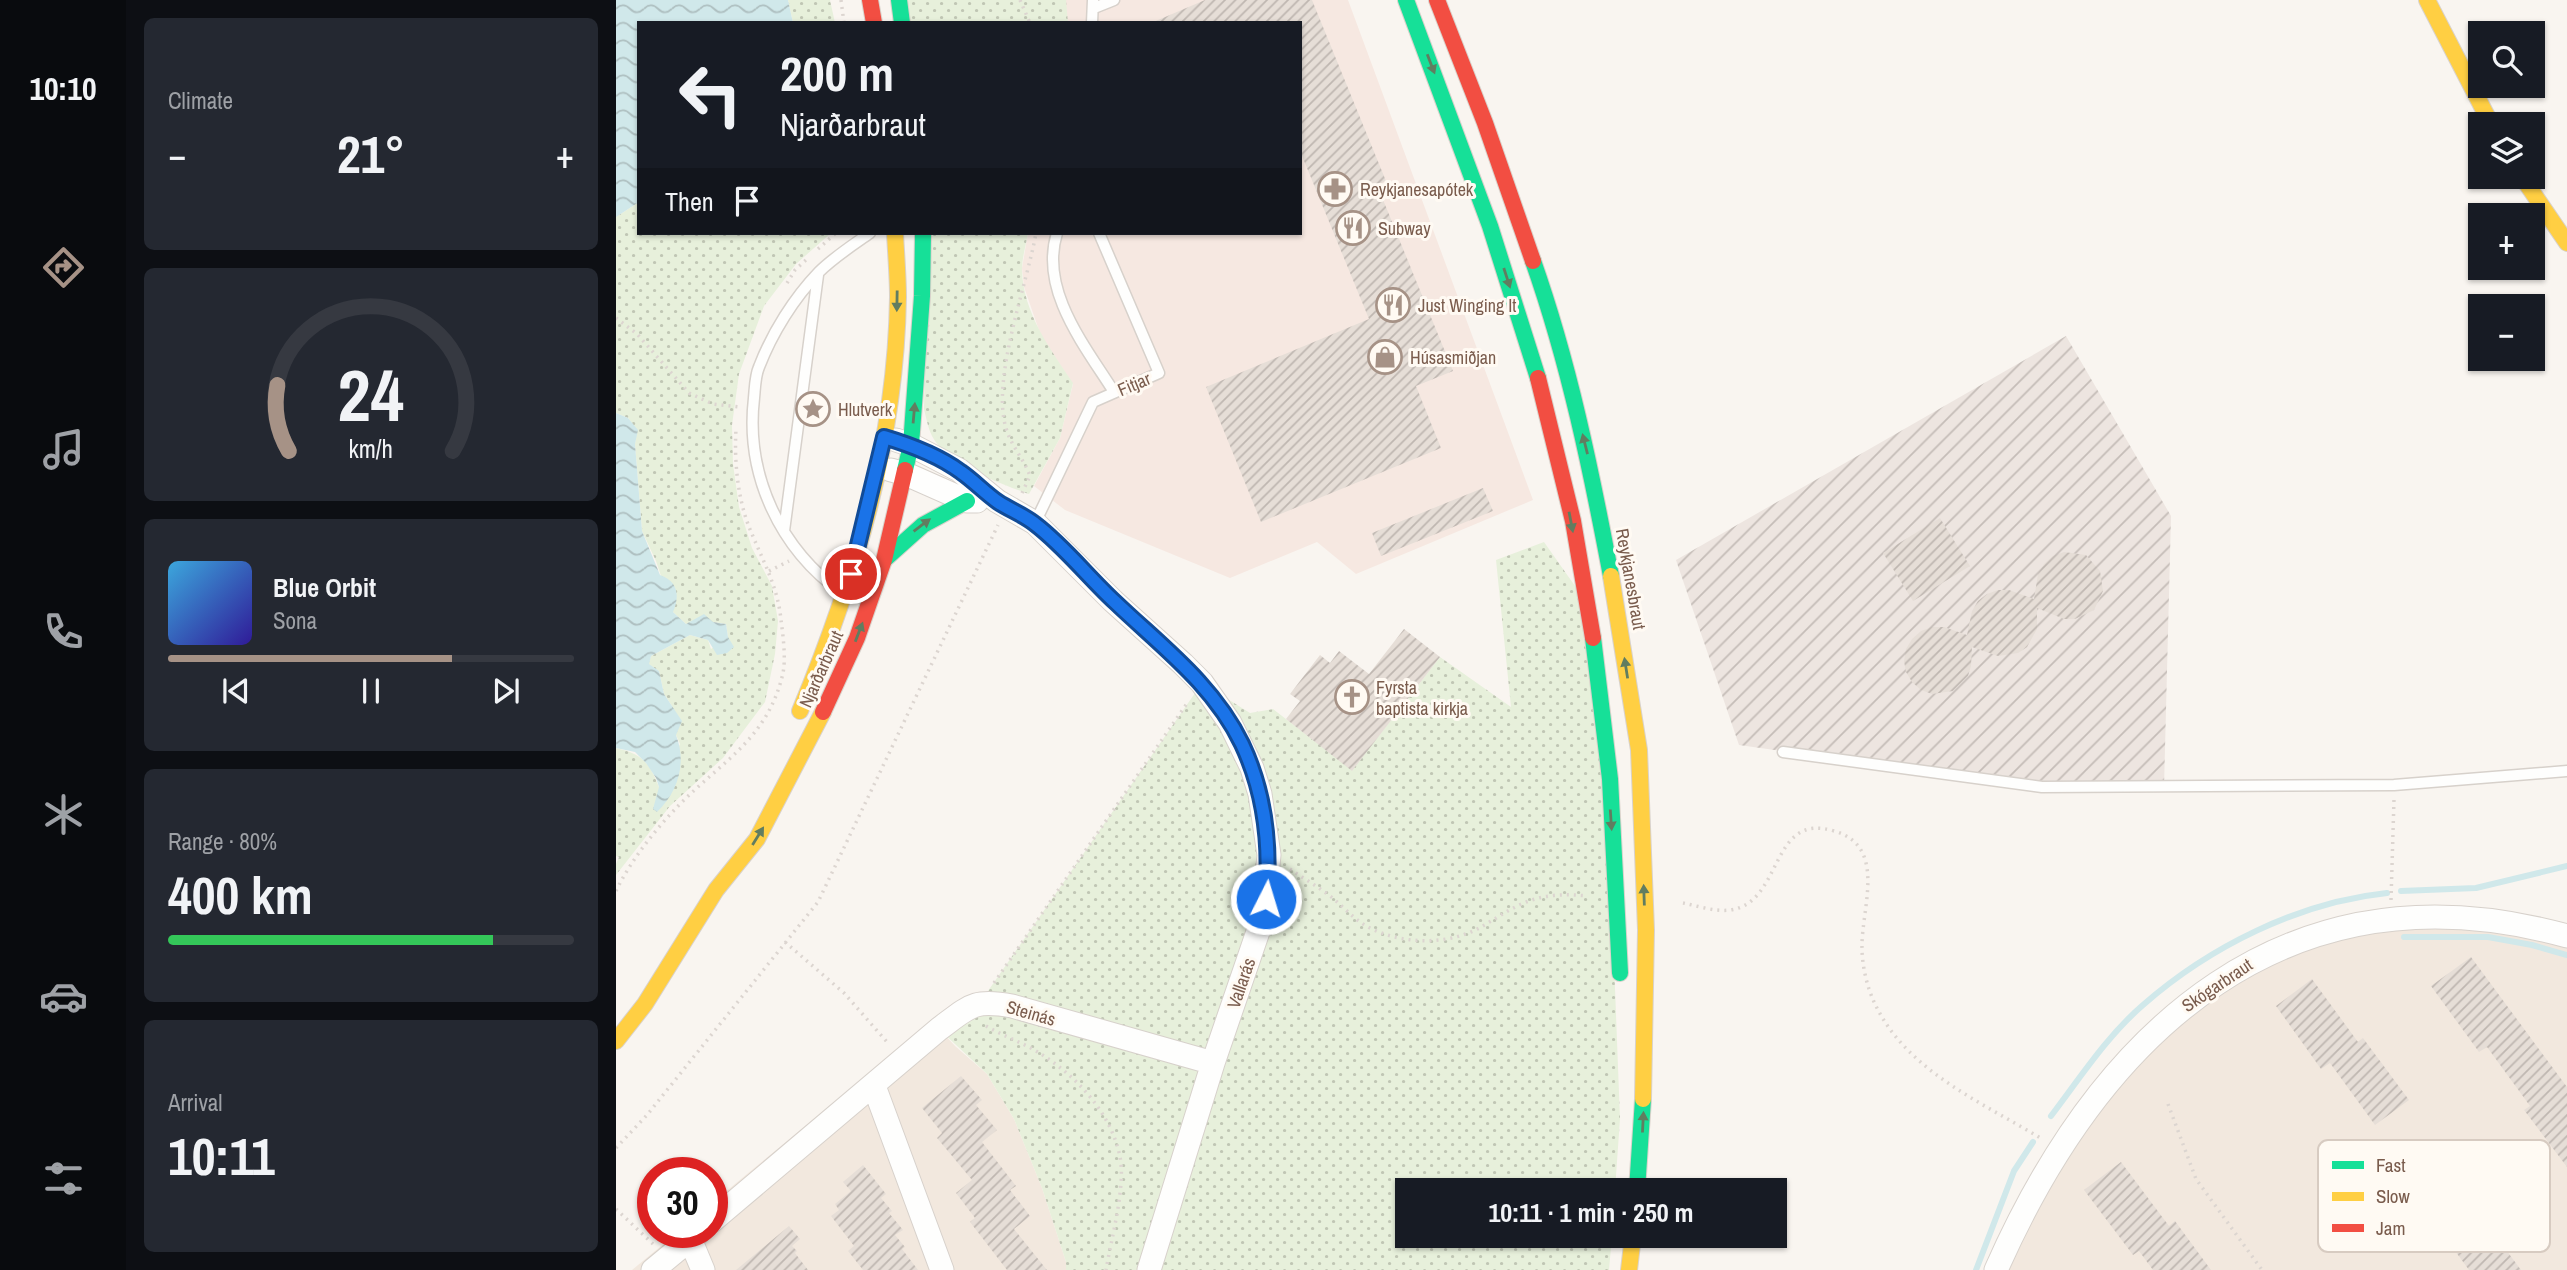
<!DOCTYPE html>
<meta charset="utf-8">
<style>
body{margin:0;font-family:"Archivo Narrow",sans-serif;background:#242831;color:#f1f3f6;height:100vh;display:flex;flex-direction:column;font-size:26px;white-space:nowrap}
*{box-sizing:border-box;margin:0}
p{font-size:23px;color:#9ea1a6}
.icon{flex:none;width:38px;height:38px;fill:none;stroke:currentColor;stroke-width:2;stroke-linecap:round;stroke-linejoin:round}
.map{position:relative;flex:1;overflow:hidden}
.drawer{display:flex;flex-direction:column;gap:18px;padding:18px;background:#0d0f14;width:490px}
.drawer>*{flex:none}
.top-card{position:absolute;left:21px;top:21px;width:665px;height:214px;border-radius:0px;box-shadow:0 2px 5px #0004;background:#171b24;color:#f1f3f6;overflow:hidden}
.fabs{position:absolute;left:1852px;top:21px;display:grid;gap:14px}
.fabs a{display:grid;place-items:center;width:77px;height:77px;border-radius:0px;background:#171b24;box-shadow:0 2px 5px #0004;font-size:35px}
.speed{position:absolute;left:21px;top:1157px;display:flex;gap:14px;font-size:35px;font-weight:700;text-align:center}
.speed>*{display:grid;place-content:center;width:91px;height:91px;border-radius:50%;background:#171b24;box-shadow:0 2px 5px #0004;line-height:1}
.speed .limit{border:10px solid #d22;background:#fff;color:#111}
.pin{position:absolute;display:grid;place-items:center;width:60px;height:60px;color:#fff;margin:-30px;border:4px solid #fff;border-radius:50%;box-shadow:0 2px 7px #0007}
.me{position:absolute;width:77px;margin:-38px;rotate:5deg;stroke-linejoin:round;filter:drop-shadow(0 0 5px #0008)}
.turn{display:flex;align-items:center;gap:24px;height:147px;padding:0 28px;font-size:32px}
.turn .icon{width:91px;height:91px;stroke-width:2.5}
.turn b{display:block;font-size:49px;line-height:60px}
.then{display:flex;align-items:center;height:66px;padding:0 28px;background:#0003;gap:14px;font-size:26px}
.big{font-size:52px;font-weight:700;line-height:1.1}
.drawer .tile{flex:1;display:flex;flex-direction:column;justify-content:center;gap:10px;min-width:0;padding:0 24px;border-radius:10px;background:#242831}
.drawer .dial{align-items:center;gap:0}
.dial svg{height:182px;overflow:visible;fill:none;stroke:#363941;stroke-width:7;stroke-linecap:round;text-anchor:middle}
.dial text{fill:#f1f3f6;stroke:none}
.song{display:flex;align-items:center;gap:21px}
.cover{width:84px;height:84px;border-radius:10px;background:linear-gradient(135deg,hsl(200 70% 55%),hsl(250 70% 35%))}
.played{height:7px;border-radius:4px;background:linear-gradient(90deg,#a69286 70%,#363941 70%)}
.keys{display:flex;justify-content:space-around;direction:ltr}
.heat{display:flex;justify-content:space-between;align-items:center;font-size:38px;direction:ltr}
.charge{height:10px;border-radius:5px;background:linear-gradient(90deg,#34c759 80%,#363941 0)}
.trip{position:absolute;left:779px;top:1178px;width:392px;height:70px;border-radius:0px;background:#171b24;box-shadow:0 2px 5px #0004;font-weight:700;line-height:70px;text-align:center}
main{display:flex;flex:1;min-height:0}
.dock{display:flex;flex-direction:column;width:126px;justify-content:space-around;align-items:center;background:#090b0e;color:#9ea1a6}
.dock .icon{width:49px;height:49px}
.dock .active{color:#a69286}
.dock b{font-size:32px;color:#f1f3f6}
.map>svg:first-child{display:block}
</style>
<main>
<nav class="dock">
<b>10:10</b>
<svg class="icon active" aria-label="directions" viewBox="0 0 24 24"><path d="M12 3l9 9-9 9-9-9zM9 14v-3h6M13 9l2 2-2 2"/></svg>
<svg class="icon" aria-label="music" viewBox="0 0 24 24"><path d="M9 18V5l10-2v13"/><circle cx="6" cy="18" r="3"/><circle cx="16" cy="16" r="3"/></svg>
<svg class="icon" aria-label="phone" viewBox="0 0 24 24"><path d="M5 4h4l2 5-3 2q2 4 5 5l2-3 5 2v4C11 20 4 13 5 4z"/></svg>
<svg class="icon" aria-label="climate" viewBox="0 0 24 24"><path d="M12 3v18M4 7l16 10M4 17L20 7"/></svg>
<svg class="icon" aria-label="car" viewBox="0 0 24 24"><path d="M5 17H2v-5l4-1 3-4h7l3 4 3 1v5h-3M9 17h6M6 11h13"/><circle cx="7" cy="17" r="2"/><circle cx="17" cy="17" r="2"/></svg>
<svg class="icon" aria-label="filters" viewBox="0 0 24 24"><path d="M4 7h16M4 17h16"/><circle cx="9" cy="7" r="2"/><circle cx="15" cy="17" r="2"/></svg>
</nav>
<section class="drawer">
<div class="tile"><p>Climate</p>
<div class="heat"><a>−</a><b class="big">21°</b><a>+</a></div>
</div>
<div class="tile dial"><svg viewBox="0 0 100 80">
<path d="M14 69A42 42 0 1 1 86 69"/>
<path d="M14 69A42 42 0 0 1 9 40" stroke="#a69286"/>
<text x="50" y="56" font-size="32" font-weight="700">24</text>
<text x="50" y="72" font-size="11">km/h</text>
</svg></div>
<div class="tile">
<div class="song"><i class="cover"></i><div><b>Blue Orbit</b><p>Sona</p></div></div>
<div class="played"></div>
<div class="keys"><svg class="icon" aria-label="previous" viewBox="0 0 24 24"><path d="M18 5L8 12l10 7zM5 5v14"/></svg><svg class="icon" aria-label="pause" viewBox="0 0 24 24"><path d="M8 5v14M16 5v14"/></svg><svg class="icon" aria-label="next" viewBox="0 0 24 24"><path d="M6 5l10 7-10 7zM19 5v14"/></svg></div>
</div>
<div class="tile"><p>Range · 80%</p><b class="big">400 km</b><div class="charge"></div></div>
<div class="tile"><p>Arrival</p><b class="big">10:11</b></div>
</section>
<div class="map">
<svg width="1951" height="1270" viewBox="0 0 1951 1270">
<defs>
<pattern id="industrial-furrows" width="10" height="10" patternUnits="userSpaceOnUse" patternTransform="scale(1.75)"><rect width="10" height="10" fill="#ede5e0"/><path d="M-1 1l2-2M0 10L10 0M9 11l2-2" fill="none" stroke="#c5bdb8"/></pattern>
<pattern id="grass-dots" width="8" height="8" patternUnits="userSpaceOnUse" patternTransform="scale(1.75)"><rect width="8" height="8" fill="#e7f0db"/><path d="M2 2h.1M6 6h.1" fill="none" stroke="#c0c6b4" stroke-width="1.8" stroke-linecap="round"/></pattern>
<pattern id="water-waves" width="16" height="10" patternUnits="userSpaceOnUse" patternTransform="scale(1.75)"><rect width="16" height="10" fill="#d0e8ea"/><path d="M0 5q4-4 8 0t8 0" fill="none" stroke="#aebfc0"/></pattern>
<pattern id="building-hatch" width="6" height="6" patternUnits="userSpaceOnUse" patternTransform="scale(1.75)"><rect width="6" height="6" fill="#e6ded7"/><path d="M-1 1l2-2M0 6l6-6M5 7l2-2" fill="none" stroke="#bfb7b1"/></pattern>
</defs>
<rect width="100%" height="100%" fill="#f9f5f0"/>
<path fill="#f2e8de" d="M 1760,921 L 1951,936 L 1951,1270 L 1380,1270 L 1508,1064 L 1615,974 Z
M 316,1021 L 339,1046 L 371,1074 L 398,1119 L 426,1188 L 450,1262 L 450,1270 L 16,1270 L 62,1232 L 96,1232 L 96,1203 Z"/>
<path fill="#f6e8e1" d="M 450,0 L 732,0 L 917,500 L 740,574 L 701,542 L 614,578 L 449,510 L 418,486 L 444,438 L 457,384 L 425,336 L 408,287 L 406,268 L 412,233 L 684,233 L 684,23 L 452,23 L 450,17 Z"/>
<path fill="url(#industrial-furrows)" d="M 1450,336 L 1555,516 L 1548,787 L 1426,787 L 1123,745 L 1060,560 Z"/>
<path fill="url(#grass-dots)" d="M 172,0 L 214,0 L 219,23 L 177,23 Z
M 288,0 L 450,0 L 452,23 L 291,23 Z
M 23,202 L 23,233 L 215,233 L 180,264 L 148,306 L 123,374 L 116,425 L 117,464 L 123,507 L 136,548 L 156,586 L 162,621 L 159,654 L 149,702 L 107,758 L 54,806 L 0,875 L 0,864 L 3,857 L 0,856 L 0,748 C 26,754 33,762 43,787 L 64,744 L 60,735 L 56,706 L 48,694 L 43,671 L 32,664 L 35,656 L 74,635 L 92,640 L 95,649 L 112,637 L 110,624 L 97,622 L 70,624 L 57,612 L 40,561 L 26,531 L 19,444 L 21,430 L 12,418 L 0,413 L 0,217 Z
M 312,233 L 412,233 C 410,245 406,258 406,270 C 407,313 435,350 457,383 L 444,438 L 413,494 C 385,484 330,464 316,436 C 312,428 310,417 308,409 Z
M 928,542 L 971,603 L 990,752 L 1004,1119 L 999,1190 L 791,1190 L 791,1236 L 996,1236 L 993,1270 L 450,1270 L 450,1262 L 426,1188 L 398,1119 L 371,1074 L 323,1029 L 365,1001 L 586,683 L 634,713 L 657,709 L 736,770 L 824,657 L 895,707 L 880,560 Z"/>
<path fill="url(#water-waves)" d="M 0,0 L 172,0 L 177,23 L 23,23 L 23,202 L 0,217 Z
M 0,413 L 12,418 L 22,430 L 19,444 L 26,531 L 44,575 C 62,581 64,596 57,612 L 70,624 L 88,614 L 97,622 L 110,624 L 112,637 L 118,647 L 111,653 L 101,655 L 92,640 L 74,635 L 35,656 L 33,664 L 43,671 L 48,694 L 66,721 L 60,735 C 71,763 62,792 41,812 L 37,809 L 43,787 L 40,778 L 30,763 L 19,752 L 0,748 Z"/>
<g fill="none" stroke-linecap="round" stroke-linejoin="round">
<path stroke="#d0e8ea" stroke-width="6" d="M 1785,891 L 1860,888 L 1951,866
M 1788,937 L 1872,937 L 1916,945 L 1951,955
M 1435,1116 C 1464,1078 1491,1036 1527,1005 C 1593,947 1683,902 1771,893
M 1360,1270 L 1398,1171 L 1417,1142"/>
</g>
<path fill="url(#building-hatch)" d="M 589,0 L 696,0 L 770,181 L 761,185 L 837,371 L 800,386 L 825,448 L 645,522 L 590,387 L 753,319 L 684,151 L 684,23 L 535,23 Z
M 867,488 L 877,511 L 765,556 L 756,533 Z
M 1324,518 L 1354,566 L 1297,601 L 1267,553 Z
M 1448,552 L 1470,555 L 1484,571 L 1487,591 L 1478,610 L 1459,619 L 1448,619 L 1421,608 L 1421,629 L 1411,647 L 1402,653 L 1382,656 L 1356,647 L 1355,666 L 1352,676 L 1337,691 L 1316,694 L 1305,690 L 1296,682 L 1290,672 L 1288,661 L 1290,649 L 1296,639 L 1305,631 L 1316,627 L 1328,627 L 1351,635 L 1356,611 L 1362,601 L 1371,594 L 1382,590 L 1393,590 L 1418,599 L 1422,574 L 1428,564 L 1437,556 Z
M 788,629 L 824,657 L 736,771 L 670,719 L 684,701 L 674,694 L 704,655 L 714,663 L 723,651 L 753,674 Z
M 1855,957 L 1951,1087 L 1951,1167 L 1908,1110 L 1914,1106 L 1871,1047 L 1863,1052 L 1815,986 Z
M 1696,979 L 1742,1042 L 1747,1038 L 1793,1100 L 1759,1125 L 1714,1063 L 1705,1069 L 1660,1006 Z
M 345,1076 L 366,1100 L 360,1105 L 381,1130 L 366,1142 L 400,1186 L 394,1190 L 414,1216 L 398,1229 L 431,1270 L 391,1270 L 354,1222 L 359,1218 L 340,1193 L 356,1180 L 321,1138 L 326,1133 L 306,1108 Z
M 1806,1145 L 1851,1208 L 1856,1204 L 1905,1270 L 1853,1270 L 1823,1229 L 1815,1234 L 1769,1172 Z
M 1505,1162 L 1553,1226 L 1559,1221 L 1595,1270 L 1537,1270 L 1523,1251 L 1517,1255 L 1468,1190 Z
M 247,1165 L 270,1194 L 265,1198 L 276,1211 L 273,1213 L 287,1230 L 279,1235 L 289,1247 L 286,1249 L 302,1270 L 247,1270 L 232,1251 L 238,1246 L 215,1216 L 223,1210 L 219,1204 L 235,1191 L 227,1182 Z
M 173,1226 L 184,1239 L 176,1246 L 181,1251 L 179,1253 L 192,1270 L 120,1270 Z"/>
<g fill="none" stroke-linecap="round" stroke-linejoin="round">
<g stroke="#d7d1cb" stroke-width="13">
<path id="lane" d="M 478,8 L 498,0
M 476,23 L 477,0
M 441,233 C 423,290 469,346 498,392
M 419,523 L 477,402 L 543,373 L 483,233
M 168,531 L 202,275
M 226,593 C 164,549 129,475 138,398 C 139,388 139,376 143,367 C 156,333 178,298 203,272 C 218,257 237,245 254,233
M 1167,752 L 1426,787 L 1778,785 L 1951,771"/>
</g>
<g stroke="#d7d1cb" stroke-width="25">
<path id="street" d="M 280,440 L 295,445 L 343,470 L 381,501 L 419,523 L 497,601 L 567,664 L 586,683 L 614,723 L 636,768 L 644,794 L 653,855 L 647,917 L 597,1063 L 533,1270
M 275,470 L 290,474 L 351,501 L 361,501
M 258,1086 L 326,1270
M 96,1221 L 323,1029 C 354,1006 357,999 396,1006 L 597,1063
M 74,1239 L 87,1270
M 37,1270 L 83,1232
M 1380,1270 C 1487,1028 1672,859 1951,936"/>
</g>
<g stroke="#d9d2cb" stroke-width="18">
<path id="fast" d="M 283,0 L 286,23
M 790,0 L 874,226 L 922,378
M 917,261 C 953,363 975,470 995,576
M 289,470 L 295,445 L 306,296 L 307,233
M 269,559 L 307,525 L 351,501
M 977,638 L 994,779 L 1004,973
M 1021,1190 L 1027,1099"/>
</g>
<g stroke="#d9d2cb" stroke-width="18">
<path id="slow" d="M 1811,0 L 1875,124
M 1906,177 L 1951,243
M 995,576 L 1023,750 L 1030,930 L 1027,1099
M 184,711 C 239,579 280,441 282,297 C 282,276 280,254 279,233
M 0,1041 L 29,1004 L 100,890 L 141,839 L 207,712
M 1013,1270 L 1017,1236"/>
</g>
<g stroke="#d9d2cb" stroke-width="18">
<path id="jam" d="M 254,0 L 258,23
M 821,0 L 869,123 L 917,261
M 922,378 L 957,521 L 977,638
M 207,712 L 241,638 L 268,560 L 289,470"/>
</g>
<path stroke="#dcd5d0" stroke-width="3.5" stroke-dasharray="2 5" stroke-linecap="butt" d="M 225,0 L 228,23
M 404,0 L 414,23
M 202,249 L 220,233
M 171,283 L 179,270 L 191,259
M 0,318 L 21,334 L 73,393 L 97,404 L 124,407
M 406,493 L 414,476 C 408,459 395,446 390,428 C 375,379 411,285 420,233
M 153,571 L 173,561
M 674,869 C 687,878 701,886 714,896 C 728,907 739,921 756,929 C 790,945 833,945 865,927 C 881,918 896,907 913,901 C 932,894 951,894 971,896
M 0,891 C 15,860 39,830 63,805 C 105,762 152,739 167,673 C 170,658 167,635 165,620 C 162,588 148,563 136,534 C 122,503 118,463 120,429
M 1775,900 L 1778,799
M 1067,903 C 1082,906 1099,912 1114,910 C 1168,903 1153,811 1218,831 C 1272,846 1245,909 1246,948 C 1246,961 1249,977 1253,989 C 1279,1066 1362,1100 1426,1139
M 169,942 L 228,993 L 272,1043
M 378,983 L 572,702
M 370,1026 C 384,1034 399,1040 413,1047 C 454,1069 495,1110 504,1157 C 510,1186 495,1240 490,1270
M 1552,1104 L 1580,1179 L 1646,1270
M 0,1148 L 31,1115 L 202,902 L 382,525
M 0,1209 L 37,1244"/>
<use href="#lane" stroke="#fefefd" stroke-width="10"/>
<use href="#street" stroke="#fefefd" stroke-width="23"/>
<use href="#fast" stroke="#16e098" stroke-width="16"/>
<use href="#slow" stroke="#ffcf43" stroke-width="16"/>
<use href="#jam" stroke="#f24e42" stroke-width="16"/>
</g>
<defs><path id="oneway-solid" d="M-6-.8H1V-3.2L6.5 0L1 3.2V.8H-6Z" transform="scale(1.75)"/></defs>
<g fill="#617d60">
<use href="#oneway-solid" transform="translate(815 64) rotate(69)"/>
<use href="#oneway-solid" transform="translate(891 278) rotate(72)"/>
<use href="#oneway-solid" transform="translate(281 301) rotate(91)"/>
<use href="#oneway-solid" transform="translate(298 413) rotate(-85)"/>
<use href="#oneway-solid" transform="translate(969 444) rotate(-104)"/>
<use href="#oneway-solid" transform="translate(955 522) rotate(79)"/>
<use href="#oneway-solid" transform="translate(306 525) rotate(-37)"/>
<use href="#oneway-solid" transform="translate(243 632) rotate(-69)"/>
<use href="#oneway-solid" transform="translate(1010 668) rotate(-99)"/>
<use href="#oneway-solid" transform="translate(995 820) rotate(86)"/>
<use href="#oneway-solid" transform="translate(142 836) rotate(-58)"/>
<use href="#oneway-solid" transform="translate(1028 895) rotate(-92)"/>
<use href="#oneway-solid" transform="translate(1027 1122) rotate(-87)"/>
</g>
<g fill="none" stroke-linecap="round" stroke-linejoin="round">
<g stroke="#114b97" stroke-width="18">
<path id="route" d="M 235,574 L 268,437 C 295,445 322,455 345,472 C 358,481 369,493 382,502 C 394,510 408,515 419,524 C 448,546 472,577 499,602 C 545,646 597,684 626,744 C 649,793 655,845 650,899"/>
</g>
<use href="#route" stroke="#1a73e8" stroke-width="12"/>
</g>
<defs>
<g id="pharmacy-ring" transform="scale(1.75)"><circle r="9.5" fill="#fffaf3" stroke="#a69286" stroke-width="1.5"/><path d="M-2-6h4v4h4v4h-4v4h-4v-4h-4v-4h4Z" fill="#a69286"/></g>
<g id="restaurant-ring" transform="scale(1.75)"><circle r="9.5" fill="#fffaf3" stroke="#a69286" stroke-width="1.5"/><path d="M-5-6h1v4h1v-4h1v4h1v-4h1v5L-1.5 .5V6h-2V.5L-5-1ZM5-6V6H3V1.5H1.5Q1.5-4 5-6Z" fill="#a69286"/></g>
<g id="shop-ring" transform="scale(1.75)"><circle r="9.5" fill="#fffaf3" stroke="#a69286" stroke-width="1.5"/><path d="M-5-2.5h2.3a2.7 3.5 0 0 1 5.4 0H5L5.5 6h-11ZM-1.5-2.5h3a1.5 2.3 0 0 0-3 0Z" fill="#a69286"/></g>
<g id="sight-ring" transform="scale(1.75)"><circle r="9.5" fill="#fffaf3" stroke="#a69286" stroke-width="1.5"/><path d="M0-6L1.8-2.2L6-1.7L2.9 1.2L3.7 5.4L0 3.3L-3.7 5.4L-2.9 1.2L-6-1.7L-1.8-2.2Z" fill="#a69286"/></g>
<g id="church-ring" transform="scale(1.75)"><circle r="9.5" fill="#fffaf3" stroke="#a69286" stroke-width="1.5"/><path d="M-1.2-6h2.4v3.5h3.3v2.4h-3.3V6h-2.4V-.1h-3.3v-2.4h3.3Z" fill="#a69286"/></g>
</defs>
<g fill-rule="evenodd">
<use href="#pharmacy-ring" x="719" y="189"/>
<use href="#restaurant-ring" x="737" y="228"/>
<use href="#restaurant-ring" x="777" y="305"/>
<use href="#shop-ring" x="769" y="357"/>
<use href="#sight-ring" x="197" y="409"/>
<use href="#church-ring" x="736" y="697"/>
</g>
<g text-anchor="middle" dominant-baseline="central" stroke-width="6" stroke-linejoin="round" paint-order="stroke">
<g font-size="18" fill="#7a5c4d" stroke="#fffaf3" text-anchor="start">
<text x="744" y="189">Reykjanesapótek</text>
<text x="762" y="228">Subway</text>
<text x="802" y="305">Just Winging It</text>
<text x="794" y="357">Húsasmiðjan</text>
<text x="222" y="409">Hlutverk</text>
<text x="760" y="687">Fyrsta<tspan x="760" dy="21">baptista kirkja</tspan></text>
</g>
<g font-size="18" fill="#7a5c4d" stroke="#fffaf3">
<text transform="translate(518 384) rotate(-23)">Fitjar</text>
<text transform="translate(1015 579) rotate(80)">Reykjanesbraut</text>
<text transform="translate(205 669) rotate(-66)">Njarðarbraut</text>
<text transform="translate(625 983) rotate(-71)">Vallarás</text>
<text transform="translate(1601 985) rotate(-34)">Skógarbraut</text>
<text transform="translate(415 1013) rotate(16)">Steinás</text>
</g>
</g>
<rect x="1702" y="1140" width="232" height="112" rx="10" fill="#fffaf3" stroke="#d7cbc1" stroke-width="2"/>
<rect x="1716" y="1161" width="32" height="8" fill="#16e098"/>
<rect x="1716" y="1192" width="32" height="9" fill="#ffcf43"/>
<rect x="1716" y="1224" width="32" height="8" fill="#f24e42"/>
<g font-size="19" fill="#7a5c4d">
<text x="1760" y="1172">Fast</text>
<text x="1760" y="1203">Slow</text>
<text x="1760" y="1235">Jam</text>
</g>
</svg>
<div class="fabs">
<a><svg class="icon" aria-label="search" viewBox="0 0 24 24"><circle cx="10" cy="10" r="6"/><path d="M15 15l6 6"/></svg></a>
<a><svg class="icon" aria-label="layers" viewBox="0 0 24 24"><path d="M12 4l9 5-9 5-9-5zM3 14l9 5 9-5"/></svg></a>
<a>+</a>
<a>−</a>
</div>
<div class="speed"><div class="limit">30</div></div>
<div class="pin" style="left:235px;top:574px;background:#d93025"><svg class="icon" aria-label="arrive" viewBox="0 0 24 24"><path d="M6 21V4h12l-3 4 3 4H6"/></svg></div>
<svg class="me" style="left:650px;top:899px" viewBox="-20 -20 40 40"><circle r="17" fill="#1a73e8" stroke="#fff" stroke-width="3"/><path d="M0-11L8 9 0 5-8 9z" fill="#fff"/></svg>
<div class="trip">10:11 · 1 min · 250 m</div>
<div class="top-card">
<div class="turn"><svg class="icon" aria-label="left" viewBox="0 0 24 24"><path d="M17 20v-9H6M10 6l-5 5 5 5"/></svg><div><b>200 m</b>Njarðarbraut</div></div>
<div class="then">Then<svg class="icon" aria-label="arrive" viewBox="0 0 24 24"><path d="M6 21V4h12l-3 4 3 4H6"/></svg></div>
</div>
</div>
</main>
